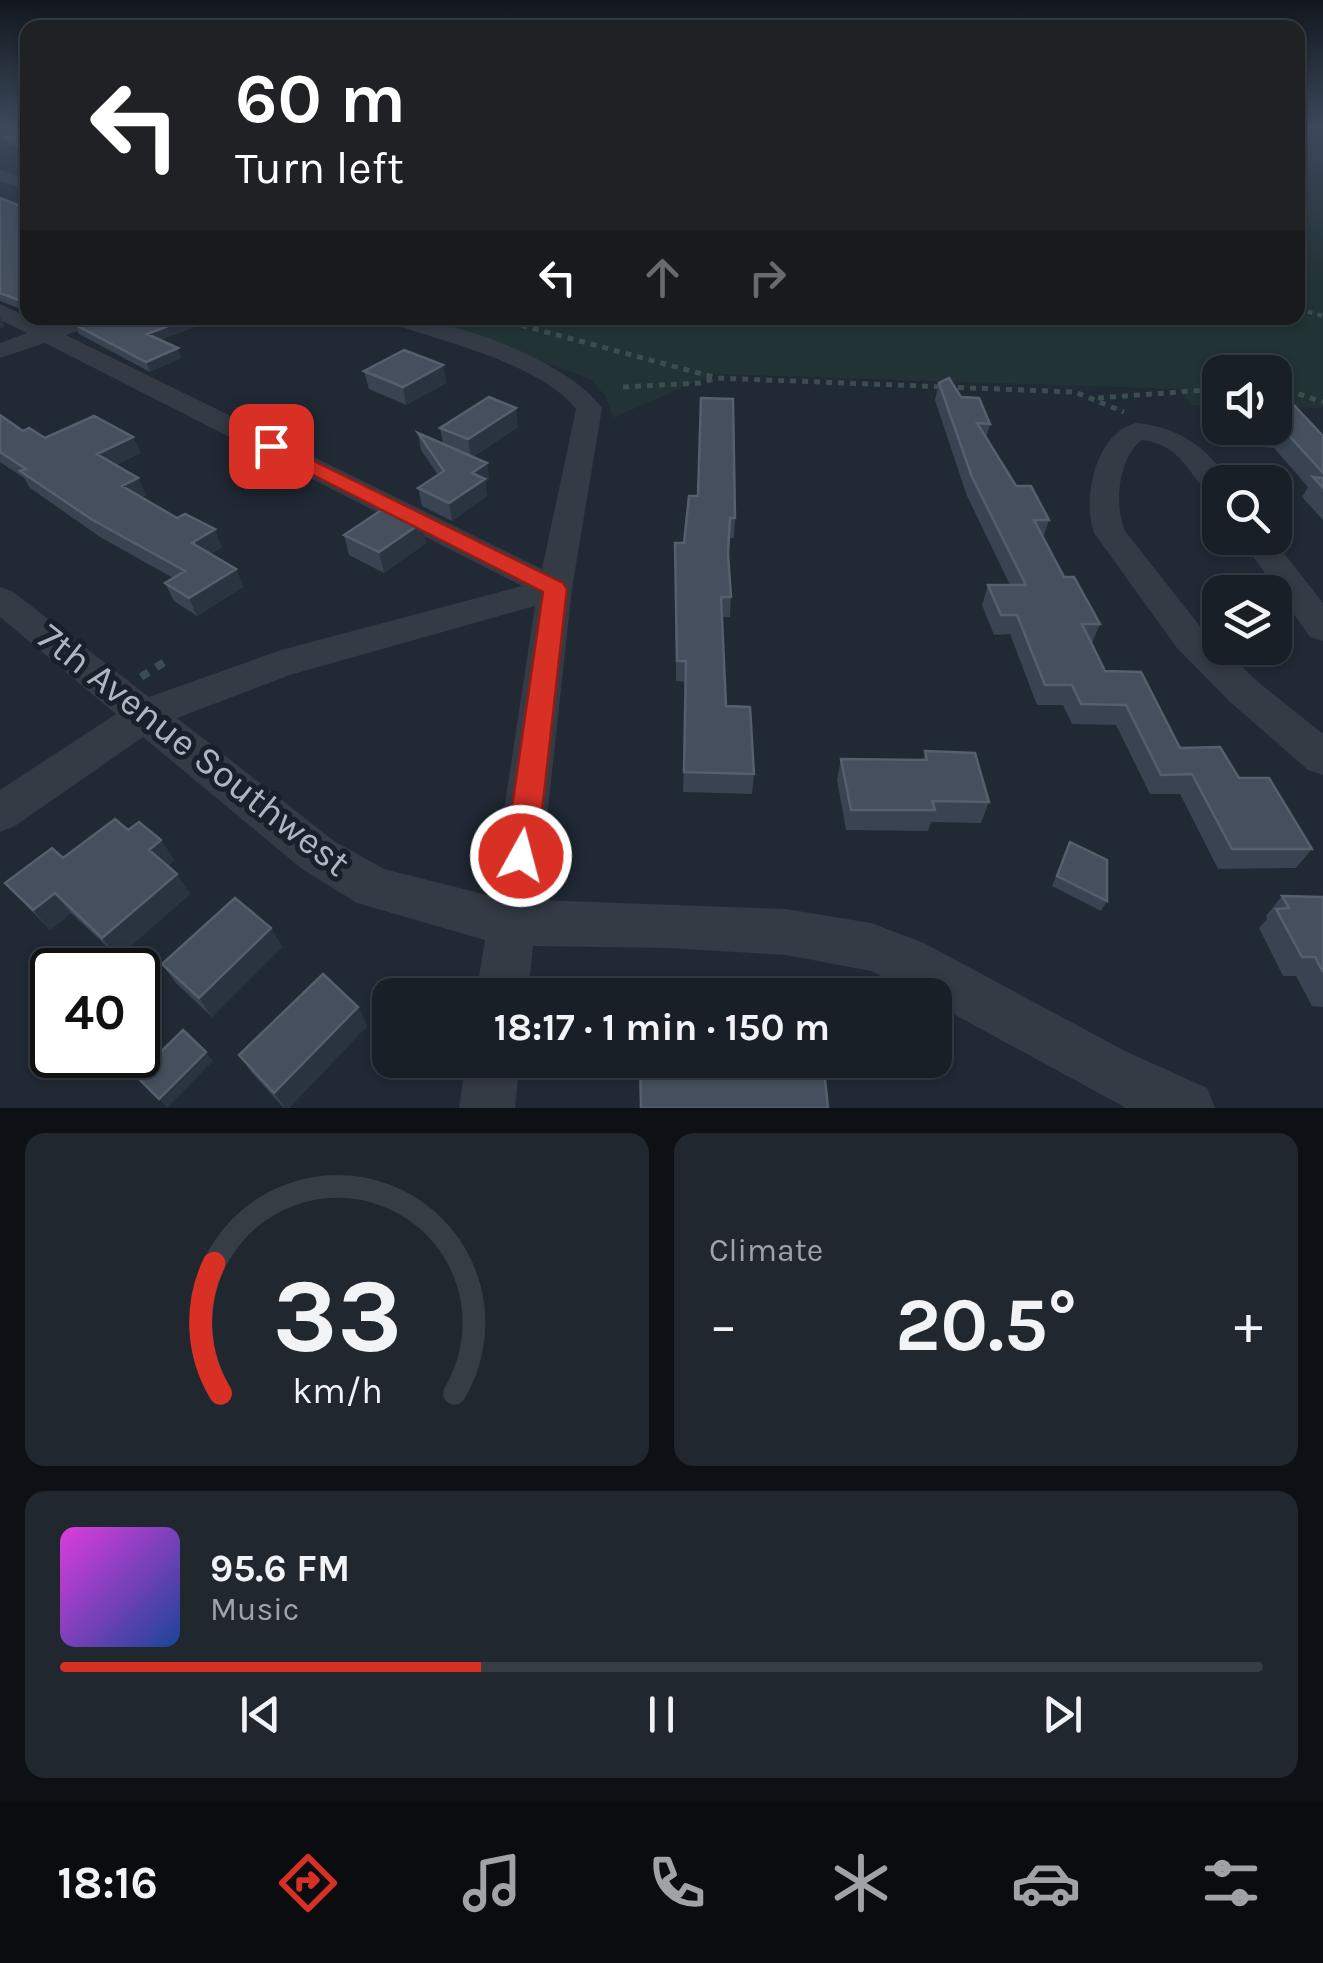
<!DOCTYPE html>
<meta charset="utf-8">
<style>
body{margin:0;font-family:Karla,sans-serif;background:#21272f;color:#f1f3f6;height:100vh;display:flex;flex-direction:column;font-size:38px;white-space:nowrap}
*{box-sizing:border-box;margin:0}
p{font-size:32px;color:#9fa2a7}
.icon{flex:none;width:55px;height:55px;fill:none;stroke:currentColor;stroke-width:2;stroke-linecap:round;stroke-linejoin:round}
.map{position:relative;height:1108px;overflow:hidden}
.sheet{display:flex;flex-direction:column;gap:25px;padding:25px;background:#0d1115;flex:1}
.sheet>*{flex:none}
.banner{position:absolute;left:20px;top:20px;width:1285px;height:305px;border-radius:20px;box-shadow:0 2px 8px #0004,0 0 0 2px #363d44;background:#202124;color:#fff;overflow:hidden}
.tools{position:absolute;left:1202px;top:355px;display:grid;gap:20px}
.tools a{display:grid;place-items:center;width:90px;height:90px;border-radius:20px;background:#181f27;box-shadow:0 2px 8px #0004,0 0 0 2px #363d44;font-size:50px}
.speed{position:absolute;left:30px;top:948px;display:flex;gap:20px;font-size:50px;font-weight:700;text-align:center}
.speed>*{display:grid;place-content:center;width:130px;height:130px;border-radius:50%;background:#181f27;box-shadow:0 2px 8px #0004,0 0 0 2px #363d44;line-height:1}
.speed .limit{border:5px solid #111;border-radius:15px;background:#fff;color:#111}
.pin{position:absolute;display:grid;place-items:center;width:85px;height:85px;color:#fff;margin:-42px;border-radius:20px;box-shadow:0 5px 15px #0006}
.me{position:absolute;width:110px;margin:-55px;rotate:7deg;stroke-linejoin:round;filter:drop-shadow(0 0 8px #0008)}
.turn{display:flex;align-items:center;gap:35px;height:210px;padding:0 50px;font-size:45px}
.turn .icon{width:130px;height:130px;stroke-width:2.5}
.turn b{display:block;font-size:70px;line-height:85px}
.lanes{display:flex;align-items:center;height:95px;padding:0 50px;background:#0003;justify-content:center;gap:50px;direction:ltr}
.lanes .off{opacity:.35}
.big{font-size:75px;font-weight:700;line-height:1.1}
.sheet .card{flex:1;display:flex;flex-direction:column;justify-content:center;gap:15px;min-width:0;padding:0 35px;border-radius:20px;background:#21272f}
.sheet .dial{align-items:center;gap:0}
.dial svg{height:260px;overflow:visible;fill:none;stroke:#363d44;stroke-width:7;stroke-linecap:round;text-anchor:middle}
.dial text{fill:#f1f3f6;stroke:none}
.song{display:flex;align-items:center;gap:30px}
.cover{width:120px;height:120px;border-radius:15px;background:linear-gradient(135deg,hsl(300 70% 55%),hsl(220 70% 35%))}
.played{height:10px;border-radius:5px;background:linear-gradient(90deg,#d93025 35%,#363d44 35%)}
.keys{display:flex;justify-content:space-around;direction:ltr}
.heat{display:flex;justify-content:space-between;align-items:center;font-size:55px;direction:ltr}
.sheet .tiles{flex:1;display:grid;gap:25px;grid-template-columns:1fr 1fr}
.card:last-child{grid-column:span 2}
.trip{position:absolute;left:372px;top:978px;width:580px;height:100px;border-radius:20px;background:#181f27;box-shadow:0 2px 8px #0004,0 0 0 2px #363d44;font-weight:700;line-height:100px;text-align:center}
.dock{display:flex;height:160px;justify-content:space-around;align-items:center;background:#0a0c10;color:#9fa2a7}
.dock .icon{width:70px;height:70px}
.dock .selected{color:#d93025}
.dock b{font-size:45px;color:#f1f3f6}
.map>svg:first-child{display:block}
</style>
<div class="map">
<svg width="1323" height="1108" viewBox="0 0 1323 1108">
<rect width="100%" height="100%" fill="#202934"/>
<path fill="#223335" d="M 1298,127 L 1323,127 L 1323,408 L 1275,407 L 1275,372 L 1220,372 L 1220,406 L 1192,405 L 1179,389 L 714,374 L 613,418 L 606,397 L 592,380 L 426,318 L 1298,318 Z"/>
<g fill="none" stroke-linecap="round" stroke-linejoin="round">
<path stroke="#3b4d4e" stroke-width="4" stroke-dasharray="5 5" stroke-linecap="butt" d="M 1298,309 L 1323,316
M 493,318 L 508,322"/>
<path stroke="#3b4d4e" stroke-width="5" stroke-dasharray="6 6" stroke-linecap="butt" d="M 498,319 L 717,378 L 1075,392 L 1124,412
M 623,387 L 701,383 L 716,378
M 1275,391 L 1290,391 L 1323,402
M 1098,398 L 1220,389"/>
<path stroke="#3b4d4e" stroke-width="8" stroke-dasharray="9 9" stroke-linecap="butt" d="M 141,677 L 169,659"/>
<path fill="#343b45" fill-rule="evenodd" d="M 28,128 L 28,136 L 0,143 L 0,135 Z
M 0,170 L 28,179 L 28,190 L 0,181 Z
M 0,304 L 47,326 L 70,318 L 101,318 L 98,323 L 66,335 L 542,569 L 576,409 C 541,364 442,341 389,323 L 386,318 C 443,314 568,360 602,408 L 572,589 L 538,900 L 786,909 L 871,923 L 924,943 L 1125,1051 L 1207,1088 L 1215,1108 L 1126,1108 L 935,1004 L 935,995 L 920,995 L 871,971 L 786,955 L 669,948 L 533,946 L 528,995 L 476,995 L 485,940 L 357,903 L 302,869 L 143,737 L 15,826 L 0,832 L 0,790 L 116,714 L 0,617 L 0,587 L 12,591 L 149,697 L 281,650 L 522,586 L 45,343 L 0,358 L 0,343 L 27,333 L 0,320 ZM 535,606 L 491,896 L 384,869 L 334,841 L 177,718 L 290,675 Z
M 1136,423 C 1182,428 1204,446 1231,482 L 1220,482 L 1220,497 C 1190,489 1190,446 1142,440 C 1118,458 1114,505 1125,531 L 1203,630 L 1258,682 L 1323,734 L 1323,775 L 1308,770 L 1230,702 L 1177,648 L 1094,533 C 1082,499 1095,433 1136,423 Z
M 1240,538 L 1272,538 L 1323,603 L 1323,641 L 1310,637 Z
M 466,1060 L 520,1060 L 515,1108 L 459,1108 Z"/>
</g>
<path fill="#394351" d="M 28,132 L 28,151 L 9,145 L 6,138 Z
M 0,198 L 28,209 L 28,312 L 0,301 Z
M 91,318 L 218,318 L 160,340 L 181,358 L 150,372 L 79,334 L 74,324 Z
M 443,365 L 446,383 L 406,405 L 369,389 L 364,371 Z
M 939,383 L 961,397 L 990,424 L 986,438 L 1016,486 L 1049,520 L 1043,538 L 1064,577 L 1100,624 L 1092,643 L 1105,671 L 1180,748 L 1239,778 L 1312,849 L 1296,868 L 1218,869 L 1180,794 L 1150,794 L 1116,725 L 1072,724 L 1063,705 L 1037,705 L 1010,634 L 994,635 L 982,605 L 988,585 L 1010,585 L 967,496 L 935,400 Z
M 0,415 L 23,431 L 45,438 L 141,453 L 116,465 L 138,478 L 146,495 L 142,497 L 222,547 L 211,554 L 236,569 L 243,587 L 197,616 L 174,601 L 165,583 L 173,578 L 100,537 L 30,488 L 24,478 L 0,462 Z
M 518,427 L 473,457 L 487,463 L 489,480 L 485,482 L 487,496 L 452,521 L 422,506 L 418,488 L 438,475 L 421,450 L 418,433 L 443,444 L 440,428 Z
M 1243,428 L 1275,428 L 1323,436 L 1323,520 L 1302,497 L 1308,487 L 1274,448 L 1259,447 Z
M 698,496 L 735,518 L 734,538 L 729,538 L 728,554 L 731,597 L 730,617 L 722,617 L 726,706 L 754,774 L 752,794 L 683,792 L 686,682 L 676,681 L 675,543 L 684,543 Z
M 421,523 L 426,543 L 384,573 L 349,555 L 344,535 Z
M 925,751 L 989,802 L 981,823 L 931,822 L 928,831 L 846,830 L 837,780 L 841,759 L 923,760 Z
M 128,830 L 161,840 L 174,860 L 168,866 L 177,874 L 190,894 L 118,957 L 71,913 L 50,930 L 5,883 Z
M 1070,842 L 1107,901 L 1101,911 L 1052,886 Z
M 1282,896 L 1323,897 L 1323,1007 L 1312,1006 L 1296,976 L 1283,976 L 1259,928 L 1267,919 L 1266,916 Z
M 271,928 L 282,947 L 212,1017 L 176,983 L 162,964 Z
M 358,1007 L 367,1026 L 289,1108 L 284,1108 L 252,1073 L 239,1055 Z"/>
<path fill="#2a3340" d="M 0,127 L 19,127 L 0,131 Z
M 0,317 L 5,327 L 0,329 Z
M 189,318 L 218,318 L 151,344 L 147,334 Z
M 178,348 L 181,358 L 150,372 L 146,362 Z
M 443,365 L 446,383 L 406,405 L 403,387 Z
M 516,408 L 518,427 L 471,458 L 468,439 Z
M 133,437 L 141,453 L 105,471 L 97,454 Z
M 487,463 L 489,480 L 485,482 L 487,496 L 452,521 L 449,503 L 472,473 Z
M 138,478 L 146,495 L 131,503 L 122,486 Z
M 421,523 L 426,543 L 384,573 L 379,552 Z
M 215,529 L 222,547 L 200,561 L 192,543 Z
M 236,569 L 243,587 L 197,616 L 189,598 Z
M 161,840 L 174,860 L 162,870 L 149,850 Z
M 177,874 L 190,894 L 118,957 L 102,938 Z
M 55,893 L 71,913 L 50,930 L 33,910 Z
M 271,928 L 282,947 L 212,1017 L 199,998 Z
M 358,1007 L 367,1026 L 289,1108 L 285,1108 L 274,1093 Z
M 206,1052 L 213,1061 L 167,1108 L 159,1099 Z"/>
<path fill="#454f5d" stroke="#565f6d" stroke-width="2.5" d="M 28,132 L 28,144 L 6,138 Z
M 0,198 L 28,209 L 28,304 L 0,293 Z
M 91,318 L 189,318 L 147,334 L 178,348 L 146,362 L 74,324 Z
M 404,350 L 443,365 L 403,387 L 364,371 Z
M 949,378 L 961,397 L 979,398 L 990,424 L 977,423 L 1016,486 L 1031,486 L 1049,520 L 1034,520 L 1064,577 L 1074,577 L 1100,624 L 1082,624 L 1105,671 L 1141,672 L 1180,748 L 1220,747 L 1239,778 L 1269,778 L 1312,849 L 1232,849 L 1192,774 L 1161,775 L 1126,705 L 1081,704 L 1072,685 L 1045,685 L 1017,615 L 1001,615 L 988,585 L 1026,585 L 972,477 L 939,383 Z
M 489,397 L 516,408 L 468,439 L 440,428 Z
M 701,398 L 733,399 L 735,518 L 730,518 L 728,554 L 731,597 L 721,597 L 726,706 L 750,707 L 754,774 L 684,772 L 686,661 L 677,661 L 675,543 L 684,543 L 689,496 L 698,496 Z
M 1275,400 L 1290,401 L 1323,436 L 1323,473 L 1283,429 L 1268,428 L 1275,428 Z
M 0,415 L 23,431 L 29,428 L 45,438 L 94,416 L 133,437 L 97,454 L 138,478 L 122,486 L 177,518 L 185,514 L 215,529 L 192,543 L 236,569 L 189,598 L 165,583 L 185,571 L 91,519 L 20,471 L 26,469 L 0,452 Z
M 418,433 L 487,463 L 472,473 L 485,479 L 449,503 L 418,488 L 444,471 Z
M 1313,477 L 1323,478 L 1323,488 Z
M 389,505 L 421,523 L 379,552 L 344,535 Z
M 925,751 L 975,753 L 989,802 L 932,801 L 935,810 L 851,810 L 841,759 L 927,760 Z
M 115,819 L 128,830 L 139,822 L 161,840 L 149,850 L 177,874 L 102,938 L 55,893 L 33,910 L 5,883 L 52,848 L 63,858 Z
M 1070,842 L 1107,860 L 1107,901 L 1057,876 Z
M 1282,896 L 1323,897 L 1323,972 L 1315,957 L 1302,957 L 1276,909 L 1289,908 Z
M 235,898 L 271,928 L 199,998 L 162,964 Z
M 323,974 L 358,1007 L 274,1093 L 239,1055 Z
M 183,1030 L 206,1052 L 159,1099 L 136,1076 Z
M 640,1060 L 823,1060 L 828,1108 L 641,1108 Z"/>
<linearGradient id="sky" x2="0" y2="1"><stop stop-color="#12171d"/><stop offset="0.45" stop-color="#3c495c"/><stop offset="1" stop-color="#3c495c" stop-opacity="0"/></linearGradient>
<rect width="1323" height="283" fill="url(#sky)"/>
<path fill="#d93025" stroke="#8d1f18" stroke-width="2.5" d="M 271,440 L 563,583 L 567,589 L 537,856 L 532,866 L 521,870 L 510,866 L 505,856 L 543,592 L 264,450 L 264,442 Z"/>
<g text-anchor="middle" dominant-baseline="central" stroke-width="10" stroke-linejoin="round" paint-order="stroke">
<g font-size="38" fill="#aeb6c2" stroke="#192029">
<text transform="translate(194 750) rotate(38)">7th Avenue Southwest</text>
</g>
</g>
</svg>
<div class="tools">
<a><svg class="icon" aria-label="sound" viewBox="0 0 24 24"><path d="M4 9h4l5-4v14l-5-4H4zM17 9q2 3 0 6"/></svg></a>
<a><svg class="icon" aria-label="search" viewBox="0 0 24 24"><circle cx="10" cy="10" r="6"/><path d="M15 15l6 6"/></svg></a>
<a><svg class="icon" aria-label="layers" viewBox="0 0 24 24"><path d="M12 4l9 5-9 5-9-5zM3 14l9 5 9-5"/></svg></a>
</div>
<div class="speed"><div class="limit">40</div></div>
<div class="pin" style="left:271px;top:446px;background:#d93025"><svg class="icon" aria-label="arrive" viewBox="0 0 24 24"><path d="M6 21V4h12l-3 4 3 4H6"/></svg></div>
<svg class="me" style="left:521px;top:856px" viewBox="-20 -20 40 40"><circle r="17" fill="#d93025" stroke="#fff" stroke-width="3"/><path d="M0-11L8 9 0 5-8 9z" fill="#fff"/></svg>
<div class="trip">18:17 · 1 min · 150 m</div>
<div class="banner">
<div class="turn"><svg class="icon" aria-label="left" viewBox="0 0 24 24"><path d="M17 20v-9H6M10 6l-5 5 5 5"/></svg><div><b>60 m</b>Turn left</div></div>
<div class="lanes"><svg class="icon" aria-label="left" viewBox="0 0 24 24"><path d="M17 20v-9H6M10 6l-5 5 5 5"/></svg><svg class="icon off" aria-label="ahead" viewBox="0 0 24 24"><path d="M12 20V5M6 11l6-6 6 6"/></svg><svg class="icon off" aria-label="right" viewBox="0 0 24 24"><path d="M7 20v-9h11M14 6l5 5-5 5"/></svg></div>
</div>
</div>
<section class="sheet">
<div class="tiles">
<div class="card dial"><svg viewBox="0 0 100 80">
<path d="M14 69A42 42 0 1 1 86 69"/>
<path d="M14 69A42 42 0 0 1 12 29" stroke="#d93025"/>
<text x="50" y="56" font-size="32" font-weight="700">33</text>
<text x="50" y="72" font-size="11">km/h</text>
</svg></div>
<div class="card"><p>Climate</p>
<div class="heat"><a>−</a><b class="big">20.5°</b><a>+</a></div>
</div>
<div class="card">
<div class="song"><i class="cover"></i><div><b>95.6 FM</b><p>Music</p></div></div>
<div class="played"></div>
<div class="keys"><svg class="icon" aria-label="previous" viewBox="0 0 24 24"><path d="M18 5L8 12l10 7zM5 5v14"/></svg><svg class="icon" aria-label="pause" viewBox="0 0 24 24"><path d="M8 5v14M16 5v14"/></svg><svg class="icon" aria-label="next" viewBox="0 0 24 24"><path d="M6 5l10 7-10 7zM19 5v14"/></svg></div>
</div>
</div>
</section>
<nav class="dock">
<b>18:16</b>
<svg class="icon selected" aria-label="directions" viewBox="0 0 24 24"><path d="M12 3l9 9-9 9-9-9zM9 14v-3h6M13 9l2 2-2 2"/></svg>
<svg class="icon" aria-label="music" viewBox="0 0 24 24"><path d="M9 18V5l10-2v13"/><circle cx="6" cy="18" r="3"/><circle cx="16" cy="16" r="3"/></svg>
<svg class="icon" aria-label="phone" viewBox="0 0 24 24"><path d="M5 4h4l2 5-3 2q2 4 5 5l2-3 5 2v4C11 20 4 13 5 4z"/></svg>
<svg class="icon" aria-label="climate" viewBox="0 0 24 24"><path d="M12 3v18M4 7l16 10M4 17L20 7"/></svg>
<svg class="icon" aria-label="car" viewBox="0 0 24 24"><path d="M5 17H2v-5l4-1 3-4h7l3 4 3 1v5h-3M9 17h6M6 11h13"/><circle cx="7" cy="17" r="2"/><circle cx="17" cy="17" r="2"/></svg>
<svg class="icon" aria-label="filters" viewBox="0 0 24 24"><path d="M4 7h16M4 17h16"/><circle cx="9" cy="7" r="2"/><circle cx="15" cy="17" r="2"/></svg>
</nav>
